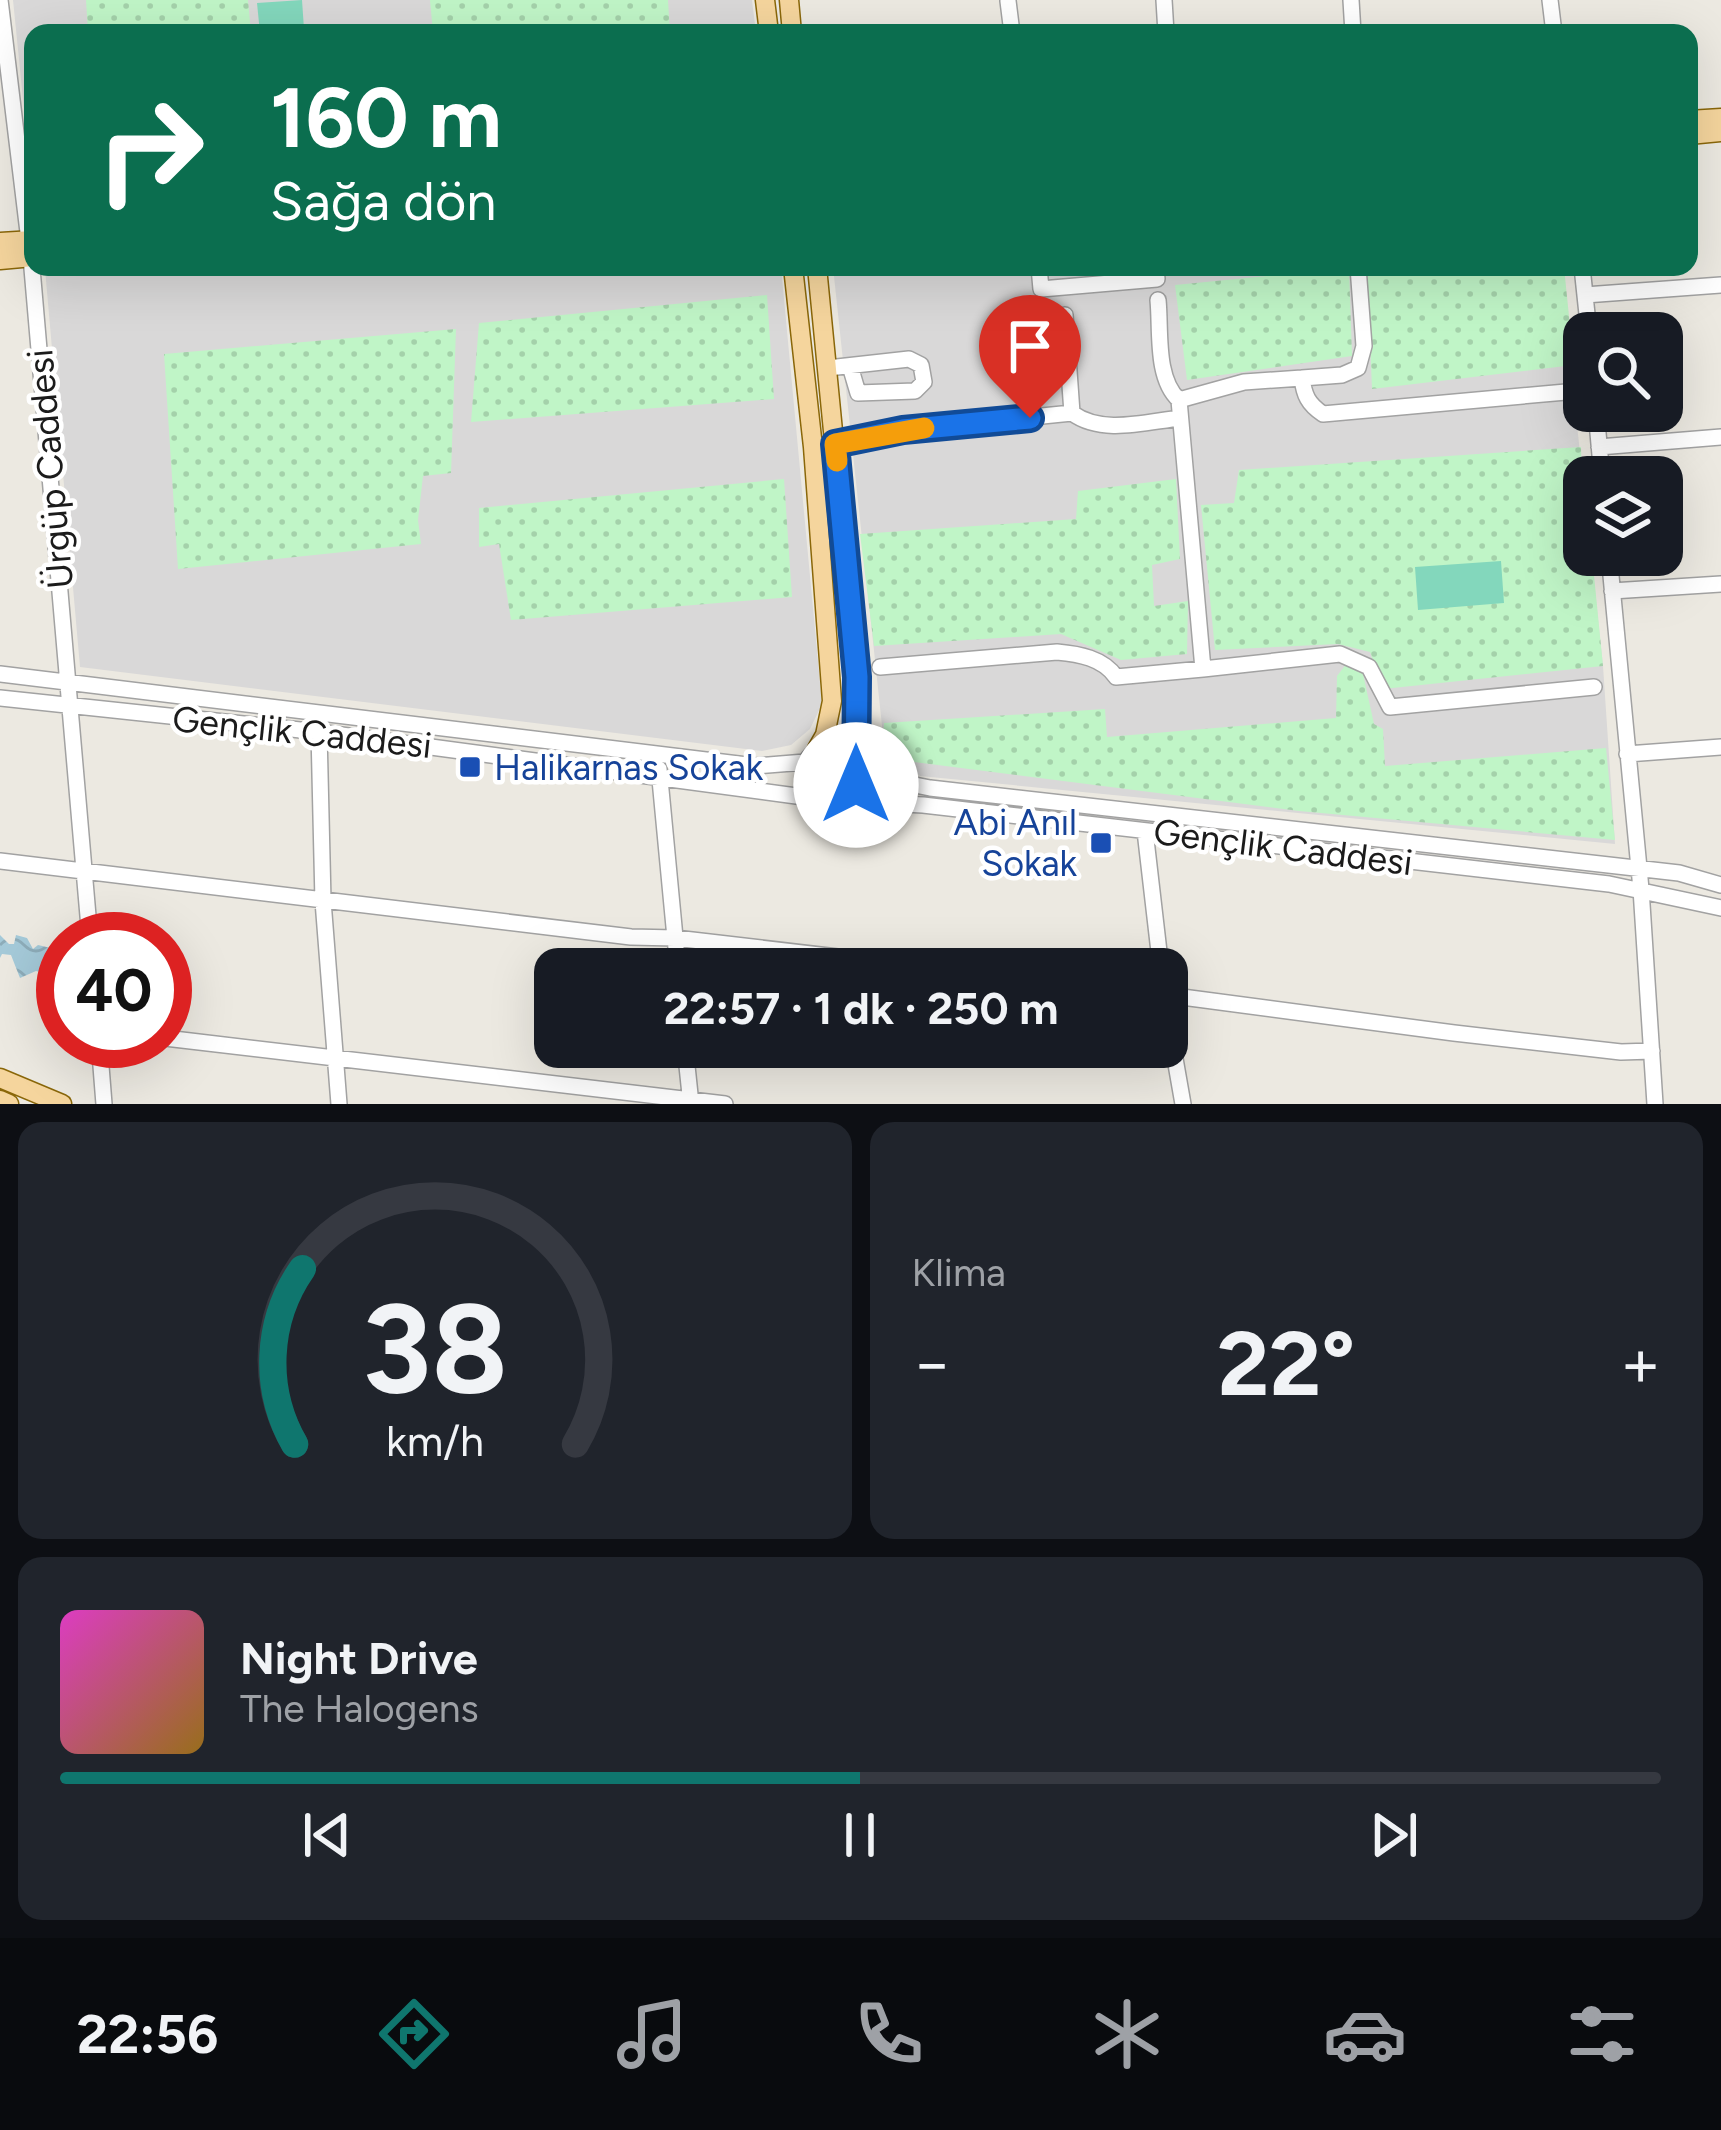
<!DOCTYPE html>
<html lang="tr">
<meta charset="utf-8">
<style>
body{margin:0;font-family:Figtree,sans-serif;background:#20242c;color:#f1f3f6;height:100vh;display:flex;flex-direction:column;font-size:45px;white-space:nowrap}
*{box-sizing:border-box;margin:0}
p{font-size:39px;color:#9ea1a6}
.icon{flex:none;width:66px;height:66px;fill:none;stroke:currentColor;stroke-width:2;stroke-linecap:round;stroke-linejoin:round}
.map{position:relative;height:1104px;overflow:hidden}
.panel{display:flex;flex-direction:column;gap:18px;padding:18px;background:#0d0f14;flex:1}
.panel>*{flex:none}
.guide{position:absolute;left:24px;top:24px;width:1674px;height:252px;border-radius:24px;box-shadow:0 12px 48px #0002;background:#0b6e4f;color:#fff;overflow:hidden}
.tools{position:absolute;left:1563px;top:312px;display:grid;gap:24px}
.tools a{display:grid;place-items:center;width:120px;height:120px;border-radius:24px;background:#171b24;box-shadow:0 12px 48px #0002;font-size:60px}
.speed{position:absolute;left:36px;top:912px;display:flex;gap:24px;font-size:60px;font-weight:700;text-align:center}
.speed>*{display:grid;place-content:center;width:156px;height:156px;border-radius:50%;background:#171b24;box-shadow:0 12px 48px #0002;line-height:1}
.speed .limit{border:18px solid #d22;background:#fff;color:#111}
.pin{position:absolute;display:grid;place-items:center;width:102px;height:102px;color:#fff;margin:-123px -51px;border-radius:50% 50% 50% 0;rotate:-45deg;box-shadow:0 0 12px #0007}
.pin .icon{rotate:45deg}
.me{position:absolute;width:132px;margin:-66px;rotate:0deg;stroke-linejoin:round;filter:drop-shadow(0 0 9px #0008)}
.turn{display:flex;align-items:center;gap:42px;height:252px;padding:0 48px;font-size:54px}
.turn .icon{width:156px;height:156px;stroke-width:2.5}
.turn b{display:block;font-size:84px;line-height:102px}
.big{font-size:90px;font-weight:700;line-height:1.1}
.panel .widget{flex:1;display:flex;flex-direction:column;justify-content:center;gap:18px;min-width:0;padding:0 42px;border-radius:24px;background:#20242c}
.panel .dial{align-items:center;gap:0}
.dial svg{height:312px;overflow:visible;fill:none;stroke:#363941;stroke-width:7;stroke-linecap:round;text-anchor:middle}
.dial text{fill:#f1f3f6;stroke:none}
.song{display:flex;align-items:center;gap:36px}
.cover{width:144px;height:144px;border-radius:18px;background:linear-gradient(135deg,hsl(310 70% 55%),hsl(40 70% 35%))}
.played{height:12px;border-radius:6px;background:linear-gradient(90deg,#0f766e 50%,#363941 50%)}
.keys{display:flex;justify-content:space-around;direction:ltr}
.heat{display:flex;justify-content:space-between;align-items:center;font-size:66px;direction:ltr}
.panel .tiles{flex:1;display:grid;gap:18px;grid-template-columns:1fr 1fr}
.widget:last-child{grid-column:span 2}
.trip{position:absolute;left:534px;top:948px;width:654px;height:120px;border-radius:24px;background:#171b24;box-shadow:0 12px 48px #0002;font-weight:700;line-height:120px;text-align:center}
.dock{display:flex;height:192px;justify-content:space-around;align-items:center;background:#090b0e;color:#9ea1a6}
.dock .icon{width:84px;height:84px}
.dock .active{color:#0f766e}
.dock b{font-size:54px;color:#f1f3f6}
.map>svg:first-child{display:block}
</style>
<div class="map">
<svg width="1721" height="1104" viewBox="0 0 1721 1104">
<defs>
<pattern id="park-dots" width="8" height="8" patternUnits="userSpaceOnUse" patternTransform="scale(3)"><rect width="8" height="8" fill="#c0f5c7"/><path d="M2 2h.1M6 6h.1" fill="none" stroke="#a4d1aa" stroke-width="1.8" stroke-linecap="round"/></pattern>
<pattern id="water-waves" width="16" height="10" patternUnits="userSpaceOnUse" patternTransform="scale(3)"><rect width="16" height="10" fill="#a4c9d8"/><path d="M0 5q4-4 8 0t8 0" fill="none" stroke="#8dacb9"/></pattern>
</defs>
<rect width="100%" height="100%" fill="#ece9e1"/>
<path fill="#d9d8d8" d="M 13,0 L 752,0 L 756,33 L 33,33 L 33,198 Z
M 67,267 L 781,267 L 822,704 L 810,729 L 791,745 L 762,751 L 80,667 L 45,269 Z
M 833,267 L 1560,267 L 1584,490 L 1584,555 L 1591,555 L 1603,666 L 1615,844 L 920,776 L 896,755 L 883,735 Z"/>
<path fill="url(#park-dots)" d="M 86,0 L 248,0 L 251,33 L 88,33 Z
M 430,0 L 668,0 L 670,33 L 433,33 Z
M 1367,267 L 1564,267 L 1574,365 L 1372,389 Z
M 1349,268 L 1352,356 L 1187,380 L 1175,285 Z
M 767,295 L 774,399 L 471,422 L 479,323 Z
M 456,329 L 451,473 L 423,476 L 418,520 L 421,544 L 178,569 L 164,354 Z
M 1581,447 L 1584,555 L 1592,555 L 1603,666 L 1383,689 L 1370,652 L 1338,644 L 1215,650 L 1201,505 L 1234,503 L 1239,470 Z
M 784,479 L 792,597 L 511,620 L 499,544 L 479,547 L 479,508 Z
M 1176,479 L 1180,559 L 1152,565 L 1154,606 L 1188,601 L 1187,654 L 1121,660 L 1061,634 L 874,646 L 860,534 L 1076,519 L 1078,491 Z
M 1347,663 L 1363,674 L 1374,724 L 1383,729 L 1385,766 L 1606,748 L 1615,840 L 1299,811 L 914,762 L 883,735 L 884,723 L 1105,709 L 1107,737 L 1336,718 L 1337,676 Z"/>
<path fill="#83d7bc" d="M 302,0 L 304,29 L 260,33 L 257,3 Z
M 1501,561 L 1504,603 L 1418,610 L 1415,567 Z"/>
<path fill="url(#water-waves)" d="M 0,935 L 9,944 L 14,944 L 16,935 L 27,938 L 33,949 L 38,945 L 55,949 L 59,958 L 56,970 L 47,974 L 36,971 L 20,978 L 11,955 L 2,954 L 0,958 Z"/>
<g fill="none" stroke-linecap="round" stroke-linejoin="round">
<g stroke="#a2a2a2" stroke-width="18">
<path id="minor" d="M 0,0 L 31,257 L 90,939
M 1164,0 L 1166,33
M 1351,0 L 1353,33
M 1550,0 L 1554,33
M 1008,1 L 1012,33
M 1039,267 L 1041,289 L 1157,279 L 1156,267
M 1582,267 L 1589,333
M 1585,295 L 1721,285
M 1158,300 C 1161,330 1155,378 1179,400 L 1203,669 L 1340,654 L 1369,667 L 1390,707 L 1594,687
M 1065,315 L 1072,413
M 828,368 L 909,359 L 921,365 L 924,382 L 915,391 L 858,393 L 850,366
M 1302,378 L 1342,375 L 1358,368 L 1364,346 L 1358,267
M 1179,400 L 1244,382 L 1302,378 C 1304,395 1308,404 1323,414 L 1566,392
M 1596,411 L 1602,477
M 813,447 L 903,430 L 1072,413 C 1102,435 1145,422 1180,418
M 1599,447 L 1721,437
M 1609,555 L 1641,889 L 1655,1104
M 1612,591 L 1721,584
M 880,667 L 1057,652 C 1079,654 1103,658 1116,677 L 1203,669
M 0,674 L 755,766 L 805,762
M 0,698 L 319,732 L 826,800 L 923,805 L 1609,884 L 1721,908
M 319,732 L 323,901 L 339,1104
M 1627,754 L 1721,747
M 858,764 L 900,782 L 930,788 L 1679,873 L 1721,885
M 659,769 L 678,969
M 818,796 L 805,782 L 805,762 C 836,719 884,769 844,798
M 1145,831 L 1161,969
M 0,861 L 631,937 L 675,938 L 940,969
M 1167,995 L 1454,1033 L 1621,1052 L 1652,1051
M 1167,1013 L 1183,1104
M 165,1038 L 725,1104
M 99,1041 L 104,1104
M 685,1047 L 691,1104"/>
</g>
<g stroke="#8a6709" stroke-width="21">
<path id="major" d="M 765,0 L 769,33
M 789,0 L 792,33
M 1689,120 L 1721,118
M 1689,135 L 1721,132
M 0,242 L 33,240
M 0,260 L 33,257
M 793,267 L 813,447 L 832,701 L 825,735 L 817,749
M 817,267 L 857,677 L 856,759
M 0,1078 L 62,1104
M 0,1100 L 9,1104"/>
</g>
<use href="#minor" stroke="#fff" stroke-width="15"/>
<use href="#major" stroke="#f5d59d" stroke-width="18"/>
</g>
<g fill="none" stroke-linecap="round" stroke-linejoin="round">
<g stroke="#114b97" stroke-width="30">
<path id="route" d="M 856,785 L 857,677 L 835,444 L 903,430 L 1030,418"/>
</g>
<use href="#route" stroke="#1a73e8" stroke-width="21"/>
<path stroke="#f59e0b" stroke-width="21" d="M 837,461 L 835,444 L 924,428"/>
</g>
<g fill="#1a4fb4" stroke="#fff" stroke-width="4.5">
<rect x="458" y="755" width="24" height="24" rx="6"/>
<rect x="1089" y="831" width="24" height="24" rx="6"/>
</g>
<g text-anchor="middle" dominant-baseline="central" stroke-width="9" stroke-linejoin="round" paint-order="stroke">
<g font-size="36" fill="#1b1b1b" stroke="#fff">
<text transform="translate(50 469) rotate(-95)">Ürgüp Caddesi</text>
<text transform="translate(302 732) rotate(6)">Gençlik Caddesi</text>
<text transform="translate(1283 847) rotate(7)">Gençlik Caddesi</text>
</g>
<g font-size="36" fill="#164399" stroke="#fff" text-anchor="start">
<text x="494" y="767">Halikarnas Sokak</text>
<text x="1077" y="822" text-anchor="end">Abi Anıl<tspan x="1077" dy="41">Sokak</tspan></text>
</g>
</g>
</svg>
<div class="tools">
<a><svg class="icon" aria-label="search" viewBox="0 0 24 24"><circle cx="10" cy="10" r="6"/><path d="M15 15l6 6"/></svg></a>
<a><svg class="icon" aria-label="layers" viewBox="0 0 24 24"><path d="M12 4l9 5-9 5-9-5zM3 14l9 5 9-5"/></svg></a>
</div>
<div class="speed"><div class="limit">40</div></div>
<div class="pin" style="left:1030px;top:418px;background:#d93025"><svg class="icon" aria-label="arrive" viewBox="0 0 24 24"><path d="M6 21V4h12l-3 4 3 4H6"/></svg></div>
<svg class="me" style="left:856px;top:785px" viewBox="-20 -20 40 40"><circle r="19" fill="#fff"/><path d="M0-13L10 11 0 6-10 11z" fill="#1a73e8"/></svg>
<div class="trip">22:57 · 1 dk · 250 m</div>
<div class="guide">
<div class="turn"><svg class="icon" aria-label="right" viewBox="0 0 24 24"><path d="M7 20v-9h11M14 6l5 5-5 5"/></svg><div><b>160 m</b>Sağa dön</div></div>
</div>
</div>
<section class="panel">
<div class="tiles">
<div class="widget dial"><svg viewBox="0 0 100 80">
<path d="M14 69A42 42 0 1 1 86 69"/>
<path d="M14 69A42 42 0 0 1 16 24" stroke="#0f766e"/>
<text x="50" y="56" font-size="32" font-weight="700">38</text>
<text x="50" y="72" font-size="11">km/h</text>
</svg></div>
<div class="widget"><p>Klima</p>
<div class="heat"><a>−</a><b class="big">22°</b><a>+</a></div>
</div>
<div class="widget">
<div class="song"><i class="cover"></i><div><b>Night Drive</b><p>The Halogens</p></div></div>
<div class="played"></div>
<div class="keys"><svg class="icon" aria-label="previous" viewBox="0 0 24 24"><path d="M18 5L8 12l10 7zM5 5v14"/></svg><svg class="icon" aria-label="pause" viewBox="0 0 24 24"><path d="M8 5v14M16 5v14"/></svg><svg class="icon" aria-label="next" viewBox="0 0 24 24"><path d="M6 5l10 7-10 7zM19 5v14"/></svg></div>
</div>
</div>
</section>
<nav class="dock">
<b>22:56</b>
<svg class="icon active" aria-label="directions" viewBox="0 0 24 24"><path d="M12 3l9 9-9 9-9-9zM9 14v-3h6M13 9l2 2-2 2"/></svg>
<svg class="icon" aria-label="music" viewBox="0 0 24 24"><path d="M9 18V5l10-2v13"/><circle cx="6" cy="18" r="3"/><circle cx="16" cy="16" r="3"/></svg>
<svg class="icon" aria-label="phone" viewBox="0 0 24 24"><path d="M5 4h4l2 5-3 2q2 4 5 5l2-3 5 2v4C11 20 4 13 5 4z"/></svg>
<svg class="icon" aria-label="climate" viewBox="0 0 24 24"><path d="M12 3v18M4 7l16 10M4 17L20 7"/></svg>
<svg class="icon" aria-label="car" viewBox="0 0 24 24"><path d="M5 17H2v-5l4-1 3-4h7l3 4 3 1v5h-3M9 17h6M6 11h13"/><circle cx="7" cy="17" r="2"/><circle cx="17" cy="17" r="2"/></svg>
<svg class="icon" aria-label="filters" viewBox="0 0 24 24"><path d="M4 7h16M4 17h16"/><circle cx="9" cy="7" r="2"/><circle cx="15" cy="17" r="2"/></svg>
</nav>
